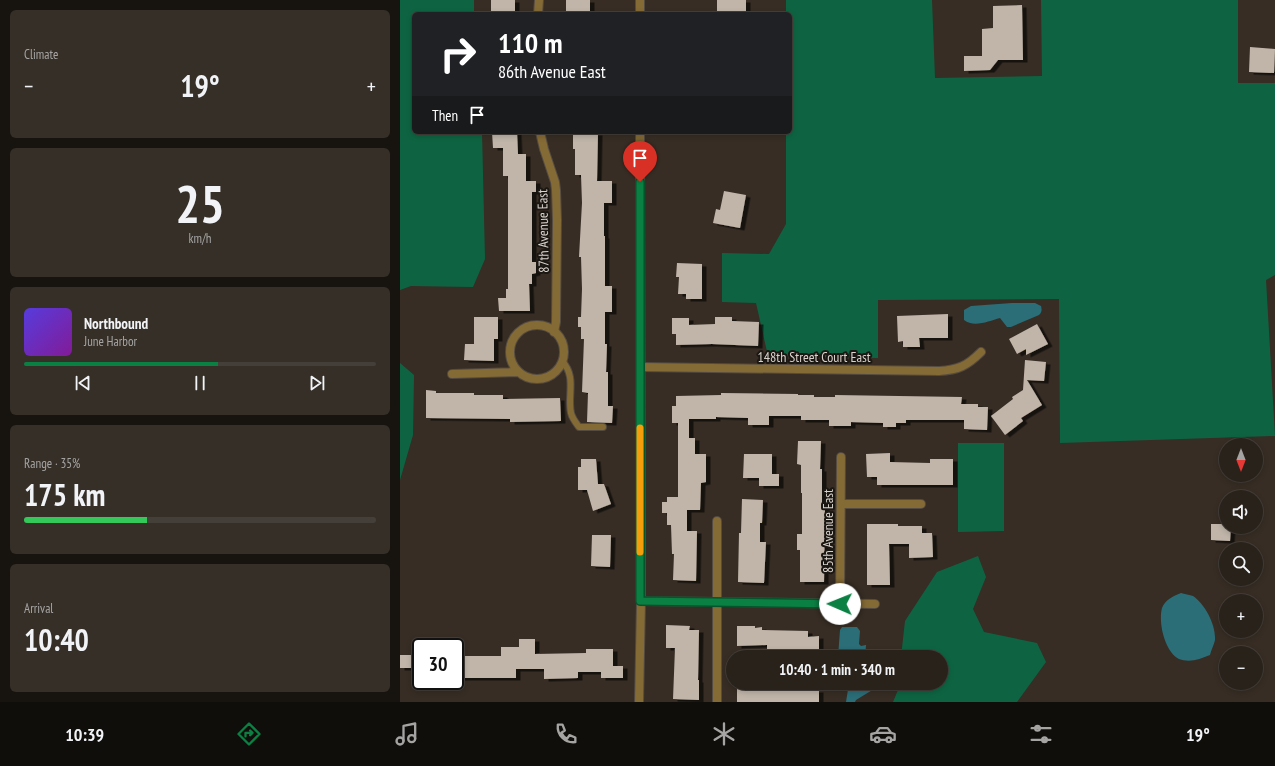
<!DOCTYPE html>
<meta charset="utf-8">
<style>
body{margin:0;font-family:"PT Sans Narrow",sans-serif;background:#352f28;color:#f1f3f6;height:100vh;display:flex;flex-direction:column;font-size:15px;white-space:nowrap}
*{box-sizing:border-box;margin:0}
p{font-size:13px;color:#a5a4a3}
.icon{flex:none;width:22px;height:22px;fill:none;stroke:currentColor;stroke-width:2;stroke-linecap:round;stroke-linejoin:round}
.map{position:relative;flex:1;overflow:hidden}
.drawer{display:flex;flex-direction:column;gap:10px;padding:10px;background:#17130f;width:400px}
.drawer>*{flex:none}
.top-card{position:absolute;left:12px;top:12px;width:380px;height:122px;border-radius:6px;box-shadow:0 2px 6px #0003,0 0 0 1px #453f3a;background:#202124;color:#fff;overflow:hidden}
.needle{width:26px;rotate:180deg}
.tools{position:absolute;left:819px;top:438px;display:grid;gap:8px}
.tools a{display:grid;place-items:center;width:44px;height:44px;border-radius:50%;background:#29221b;box-shadow:0 2px 6px #0003,0 0 0 1px #453f3a;font-size:20px}
.speed{position:absolute;left:12px;top:638px;display:flex;gap:8px;font-size:20px;font-weight:700;text-align:center}
.speed>*{display:grid;place-content:center;width:52px;height:52px;border-radius:50%;background:#29221b;box-shadow:0 2px 6px #0003,0 0 0 1px #453f3a;line-height:1}
.speed .limit{border:2px solid #111;border-radius:6px;background:#fff;color:#111}
.pin{position:absolute;display:grid;place-items:center;width:34px;height:34px;color:#fff;margin:-41px -17px;border-radius:50% 50% 50% 0;rotate:-45deg;box-shadow:0 0 4px #0007}
.pin .icon{rotate:45deg}
.me{position:absolute;width:44px;margin:-22px;rotate:271deg;stroke-linejoin:round;filter:drop-shadow(0 0 3px #0008)}
.turn{display:flex;align-items:center;gap:14px;height:84px;padding:0 20px;font-size:18px}
.turn .icon{width:52px;height:52px;stroke-width:2.5}
.turn b{display:block;font-size:28px;line-height:34px}
.then{display:flex;align-items:center;height:38px;padding:0 20px;background:#0003;gap:8px;font-size:15px}
.big{font-size:30px;font-weight:600;line-height:1.1}
.drawer .widget{flex:1;display:flex;flex-direction:column;justify-content:center;gap:6px;min-width:0;padding:0 14px;border-radius:6px;background:#352f28}
.drawer .dial{align-items:center;gap:0}
.dial b{font-size:52px;line-height:1}
.song{display:flex;align-items:center;gap:12px}
.cover{width:48px;height:48px;border-radius:6px;background:linear-gradient(135deg,hsl(250 70% 55%),hsl(290 70% 35%))}
.played{height:4px;border-radius:2px;background:linear-gradient(90deg,#0b8043 55%,#453f3a 55%)}
.keys{display:flex;justify-content:space-around;direction:ltr}
.heat{display:flex;justify-content:space-between;align-items:center;font-size:22px;direction:ltr}
.charge{height:6px;border-radius:3px;background:linear-gradient(90deg,#34c759 35%,#453f3a 0)}
.trip{position:absolute;left:326px;top:650px;width:222px;height:40px;border-radius:20px;background:#29221b;box-shadow:0 2px 6px #0003,0 0 0 1px #453f3a;font-weight:600;line-height:40px;text-align:center}
.tabs{display:flex;height:64px;justify-content:space-around;align-items:center;background:#100e0b;color:#a5a4a3}
.tabs .icon{width:28px;height:28px}
.tabs .current{color:#0b8043}
.tabs b{font-size:18px;color:#f1f3f6}
main{display:flex;flex:1;min-height:0}
.map>svg:first-child{display:block}
</style>
<main>
<section class="drawer">
<div class="widget"><p>Climate</p>
<div class="heat"><a>−</a><b class="big">19°</b><a>+</a></div>
</div>
<div class="widget dial"><b>25</b><p>km/h</p></div>
<div class="widget">
<div class="song"><i class="cover"></i><div><b>Northbound</b><p>June Harbor</p></div></div>
<div class="played"></div>
<div class="keys"><svg class="icon" aria-label="previous" viewBox="0 0 24 24"><path d="M18 5L8 12l10 7zM5 5v14"/></svg><svg class="icon" aria-label="pause" viewBox="0 0 24 24"><path d="M8 5v14M16 5v14"/></svg><svg class="icon" aria-label="next" viewBox="0 0 24 24"><path d="M6 5l10 7-10 7zM19 5v14"/></svg></div>
</div>
<div class="widget"><p>Range · 35%</p><b class="big">175 km</b><div class="charge"></div></div>
<div class="widget"><p>Arrival</p><b class="big">10:40</b></div>
</section>
<div class="map">
<svg width="875" height="702" viewBox="0 0 875 702">
<defs>
<filter id="shadow"><feDropShadow dx="4.5" dy="2.5" stdDeviation="0" flood-color="#0009"/></filter>
</defs>
<rect width="100%" height="100%" fill="#372d24"/>
<path fill="#0e6442" d="M 0,0 L 74,0 L 74,14 L 14,14 L 14,132 L 82,132 L 85,259 L 73,287 L 11,286 L 0,290 Z
M 386,0 L 532,0 L 535,78 L 642,76 L 641,0 L 838,0 L 838,83 L 875,83 L 875,275 L 866,280 L 875,436 L 660,443 L 659,299 L 478,300 L 478,358 L 368,356 L 356,303 L 322,302 L 322,253 L 369,254 L 386,224 L 386,132 L 390,132 L 390,14 L 386,14 Z
M 0,363 L 14,375 L 13,435 L 0,480 Z
M 558,443 L 604,443 L 604,531 L 558,532 Z
M 578,556 L 586,577 L 573,609 L 584,632 L 637,643 L 646,662 L 617,702 L 493,702 L 498,690 L 499,683 L 541,683 L 541,657 L 501,657 L 505,621 L 537,572 Z"/>
<path fill="#2b6e78" d="M 612,303 L 635,303 L 641,306 C 642,310 642,312 639,315 L 611,327 L 607,327 L 600,318 C 589,321 574,328 564,320 L 564,310 L 571,306 Z
M 781,593 C 784,594 790,595 793,596 C 805,604 816,625 815,640 C 814,645 811,650 810,655 C 800,659 790,663 779,659 C 765,652 758,623 762,608 C 765,600 773,596 781,593 Z
M 442,627 L 457,627 L 460,631 L 459,644 L 461,646 L 466,645 L 465,657 L 438,657 L 440,630 Z
M 449,683 L 472,683 L 474,689 L 456,700 L 455,702 L 446,702 Z"/>
<path fill="#c1b5a9" filter="url(#shadow)" d="M 91,0 L 115,0 L 115,13 L 91,12 Z
M 166,0 L 190,0 L 190,13 L 166,13 Z
M 317,0 L 346,0 L 346,14 L 317,14 Z
M 622,5 L 623,60 L 598,60 L 590,70 L 564,71 L 564,56 L 582,56 L 582,29 L 593,28 L 593,6 Z
M 850,47 L 875,49 L 874,73 L 849,72 Z
M 92,132 L 117,132 L 118,154 L 126,154 L 126,181 L 136,181 L 136,192 L 132,192 L 132,262 L 136,262 L 136,273 L 132,274 L 132,284 L 129,284 L 130,311 L 99,311 L 98,298 L 106,298 L 106,289 L 108,289 L 108,176 L 103,176 L 103,148 L 93,148 Z
M 173,132 L 198,133 L 197,181 L 212,181 L 212,203 L 204,203 L 204,236 L 205,236 L 205,286 L 212,286 L 212,312 L 205,312 L 205,344 L 207,344 L 206,372 L 208,372 L 208,406 L 213,406 L 212,423 L 187,422 L 188,393 L 182,392 L 184,339 L 181,339 L 181,327 L 178,327 L 178,317 L 181,317 L 182,289 L 181,257 L 179,257 L 182,203 L 181,175 L 175,175 L 175,149 L 173,149 Z
M 324,191 L 346,195 L 340,228 L 313,223 L 316,209 L 320,210 Z
M 277,263 L 302,264 L 302,299 L 286,299 L 286,294 L 278,294 L 279,277 L 276,277 Z
M 548,314 L 548,338 L 519,338 L 520,347 L 503,347 L 503,341 L 498,342 L 497,316 Z
M 74,317 L 98,317 L 98,339 L 94,339 L 94,361 L 64,360 L 65,344 L 74,344 Z
M 315,317 L 332,317 L 332,321 L 359,322 L 358,346 L 312,344 L 276,345 L 276,334 L 272,334 L 272,318 L 289,318 L 289,325 L 315,324 Z
M 637,324 L 648,344 L 626,355 L 626,349 L 617,354 L 609,339 Z
M 625,360 L 646,362 L 644,381 L 627,380 L 642,405 L 621,418 L 623,421 L 605,435 L 591,416 L 613,399 L 612,397 L 623,390 Z
M 26,390 L 36,391 L 36,393 L 74,393 L 74,395 L 103,395 L 103,399 L 160,398 L 161,421 L 110,422 L 110,419 L 26,418 Z
M 321,393 L 398,394 L 398,395 L 414,395 L 414,397 L 435,397 L 435,395 L 562,397 L 561,404 L 578,404 L 578,407 L 588,407 L 587,430 L 564,429 L 564,420 L 506,420 L 506,423 L 496,423 L 496,427 L 483,427 L 483,423 L 451,422 L 451,426 L 429,426 L 429,420 L 401,420 L 401,416 L 369,416 L 369,425 L 348,425 L 348,418 L 316,417 L 316,419 L 289,419 L 289,438 L 295,438 L 295,454 L 306,454 L 306,482 L 301,483 L 300,510 L 287,510 L 287,531 L 297,531 L 296,581 L 273,580 L 274,554 L 272,554 L 271,525 L 267,525 L 267,513 L 262,513 L 262,502 L 267,502 L 267,497 L 278,497 L 278,423 L 272,423 L 272,406 L 276,406 L 276,396 L 321,395 Z
M 398,441 L 421,441 L 420,469 L 422,469 L 422,506 L 425,506 L 424,582 L 400,582 L 400,550 L 397,550 L 397,534 L 402,534 L 402,493 L 401,493 L 401,465 L 397,464 Z
M 490,453 L 490,462 L 530,463 L 530,459 L 553,459 L 553,485 L 477,485 L 477,477 L 467,477 L 466,454 Z
M 344,454 L 372,454 L 372,474 L 379,474 L 379,486 L 359,486 L 359,478 L 343,478 Z
M 181,459 L 196,459 L 198,484 L 204,484 L 211,504 L 193,511 L 187,490 L 178,490 L 178,467 L 181,467 Z
M 342,499 L 363,500 L 362,523 L 360,523 L 360,542 L 366,542 L 364,583 L 338,582 L 339,533 L 341,533 Z
M 467,524 L 498,524 L 498,526 L 522,526 L 522,533 L 532,533 L 533,557 L 509,558 L 509,544 L 489,544 L 490,585 L 467,585 Z
M 811,524 L 826,524 L 826,527 L 831,527 L 830,541 L 811,540 Z
M 192,535 L 211,535 L 210,567 L 191,566 Z
M 266,625 L 290,626 L 289,630 L 299,630 L 298,680 L 299,680 L 299,700 L 273,699 L 275,648 L 266,648 Z
M 337,626 L 355,626 L 355,628 L 362,627 L 362,630 L 408,631 L 408,637 L 419,636 L 419,656 L 367,655 L 367,645 L 337,646 Z
M 119,639 L 135,639 L 135,654 L 186,653 L 186,649 L 213,649 L 213,666 L 223,666 L 223,678 L 201,678 L 201,672 L 178,672 L 178,678 L 144,679 L 144,669 L 116,669 L 116,678 L 57,678 L 57,656 L 101,656 L 101,647 L 119,647 Z
M 0,655 L 21,655 L 21,668 L 0,668 Z
M 365,685 L 390,685 L 390,690 L 419,690 L 419,702 L 337,702 L 337,688 L 365,687 Z"/>
<g fill="none" stroke-linecap="round" stroke-linejoin="round">
<g stroke="#544b42" stroke-width="8">
<path id="service" d="M 162,361 C 177,377 167,395 171,413 C 172,418 176,423 179,427 L 203,427"/>
</g>
<g stroke="#544b42" stroke-width="10">
<path id="minor" d="M 138,14 L 139,0
M 140,132 L 144,149 L 155,182 L 156,190 L 157,220 L 156,322 L 154,332
M110 352a27 27 0 1 1 54 0a27 27 0 1 1-54 0Z
M 241,367 L 539,371 C 558,370 567,366 581,352
M 52,374 L 118,372
M 441,504 L 521,504
M 317,521 L 317,702
M 241,601 L 475,604
M 440,605 L 441,457"/>
</g>
<g stroke="#544b42" stroke-width="10">
<path id="tertiary" d="M 240,14 L 240,0
M 239,702 L 241,601 L 240,132"/>
</g>
<use href="#service" stroke="#846a35" stroke-width="6"/>
<use href="#minor" stroke="#846a35" stroke-width="8"/>
<use href="#tertiary" stroke="#846a35" stroke-width="8"/>
</g>
<g fill="none" stroke-linecap="round" stroke-linejoin="round">
<g stroke="#07532c" stroke-width="10">
<path id="route" d="M 240,182 L 240,601 L 440,604"/>
</g>
<use href="#route" stroke="#0b8043" stroke-width="7"/>
<path stroke="#f59e0b" stroke-width="7" d="M 240,428 L 240,552"/>
</g>
<g text-anchor="middle" dominant-baseline="central" stroke-width="4" stroke-linejoin="round" paint-order="stroke">
<g font-size="14" fill="#d9d2cd" stroke="#1b1712">
<text transform="translate(143 231) rotate(-91)">87th Avenue East</text>
<text x="414" y="357">148th Street Court East</text>
<text transform="translate(428 531) rotate(-90)">85th Avenue East</text>
</g>
</g>
</svg>
<div class="tools">
<a><svg class="needle" viewBox="-14 -14 28 28"><path d="M0-13l5 13h-10z" fill="#e53935"/><path d="M0 13l5-13h-10z" fill="#a5a4a3"/></svg></a>
<a><svg class="icon" aria-label="sound" viewBox="0 0 24 24"><path d="M4 9h4l5-4v14l-5-4H4zM17 9q2 3 0 6"/></svg></a>
<a><svg class="icon" aria-label="search" viewBox="0 0 24 24"><circle cx="10" cy="10" r="6"/><path d="M15 15l6 6"/></svg></a>
<a>+</a>
<a>−</a>
</div>
<div class="speed"><div class="limit">30</div></div>
<div class="pin" style="left:240px;top:182px;background:#d93025"><svg class="icon" aria-label="arrive" viewBox="0 0 24 24"><path d="M6 21V4h12l-3 4 3 4H6"/></svg></div>
<svg class="me" style="left:440px;top:604px" viewBox="-20 -20 40 40"><circle r="19" fill="#fff"/><path d="M0-13L10 11 0 6-10 11z" fill="#0b8043"/></svg>
<div class="trip">10:40 · 1 min · 340 m</div>
<div class="top-card">
<div class="turn"><svg class="icon" aria-label="right" viewBox="0 0 24 24"><path d="M7 20v-9h11M14 6l5 5-5 5"/></svg><div><b>110 m</b>86th Avenue East</div></div>
<div class="then">Then<svg class="icon" aria-label="arrive" viewBox="0 0 24 24"><path d="M6 21V4h12l-3 4 3 4H6"/></svg></div>
</div>
</div>
</main>
<nav class="tabs">
<b>10:39</b>
<svg class="icon current" aria-label="directions" viewBox="0 0 24 24"><path d="M12 3l9 9-9 9-9-9zM9 14v-3h6M13 9l2 2-2 2"/></svg>
<svg class="icon" aria-label="music" viewBox="0 0 24 24"><path d="M9 18V5l10-2v13"/><circle cx="6" cy="18" r="3"/><circle cx="16" cy="16" r="3"/></svg>
<svg class="icon" aria-label="phone" viewBox="0 0 24 24"><path d="M5 4h4l2 5-3 2q2 4 5 5l2-3 5 2v4C11 20 4 13 5 4z"/></svg>
<svg class="icon" aria-label="climate" viewBox="0 0 24 24"><path d="M12 3v18M4 7l16 10M4 17L20 7"/></svg>
<svg class="icon" aria-label="car" viewBox="0 0 24 24"><path d="M5 17H2v-5l4-1 3-4h7l3 4 3 1v5h-3M9 17h6M6 11h13"/><circle cx="7" cy="17" r="2"/><circle cx="17" cy="17" r="2"/></svg>
<svg class="icon" aria-label="filters" viewBox="0 0 24 24"><path d="M4 7h16M4 17h16"/><circle cx="9" cy="7" r="2"/><circle cx="15" cy="17" r="2"/></svg>
<b>19°</b>
</nav>
